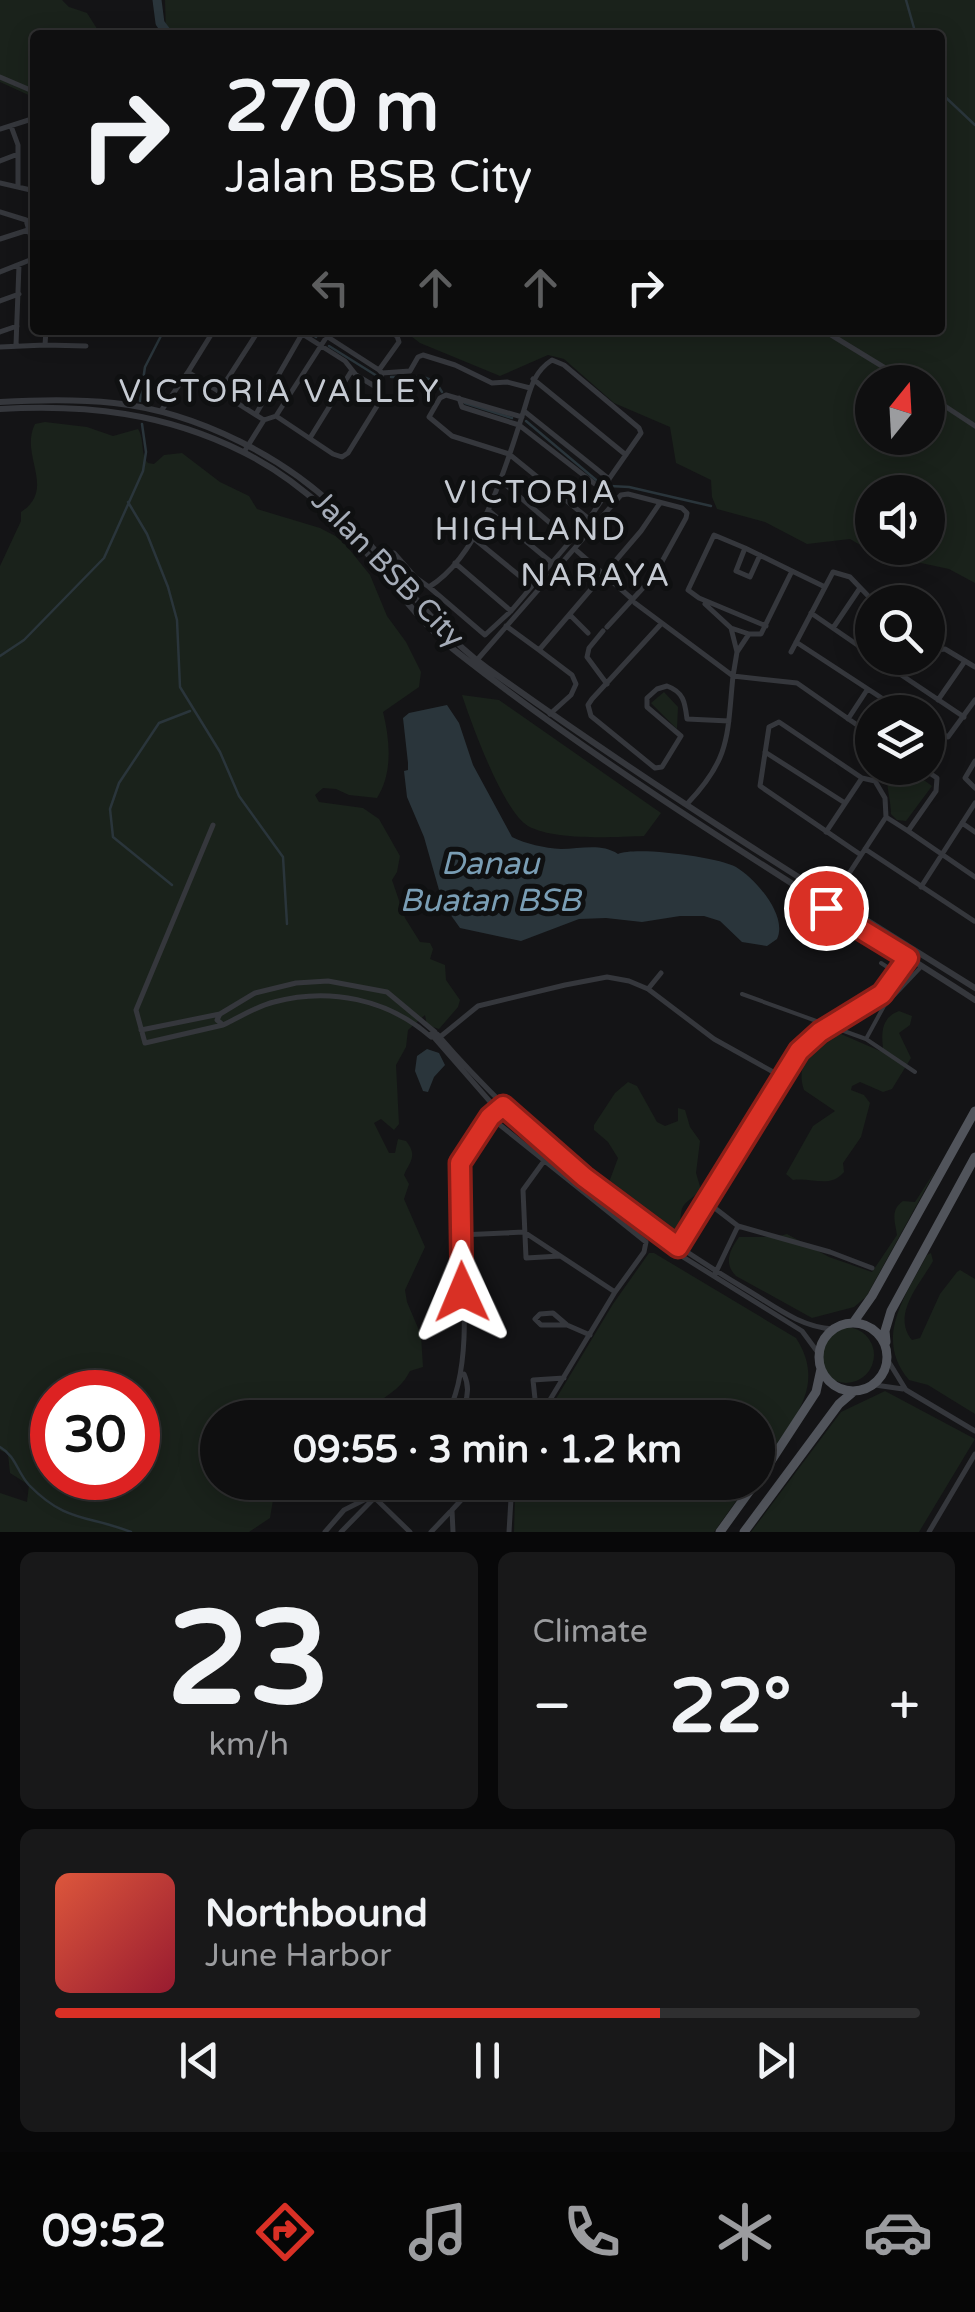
<!DOCTYPE html>
<meta charset="utf-8">
<style>
body{margin:0;font-family:"Varela Round",sans-serif;background:#181819;color:#f1f3f6;height:100vh;display:flex;flex-direction:column;font-size:38px;white-space:nowrap}
*{box-sizing:border-box;margin:0}
p{font-size:32px;color:#9b9c9f}
.icon{flex:none;width:55px;height:55px;fill:none;stroke:currentColor;stroke-width:2;stroke-linecap:round;stroke-linejoin:round}
.map{position:relative;height:1532px;overflow:hidden}
.panel{display:flex;flex-direction:column;gap:20px;padding:20px;background:#080809;flex:1}
.panel>*{flex:none}
.guide{position:absolute;left:30px;top:30px;width:915px;height:305px;border-radius:10px;box-shadow:0 5px 25px #0003,0 0 0 2px #2f2f30;background:#0f0f10;color:#f1f3f6;overflow:hidden}
.needle{width:65px;rotate:18deg}
.buttons{position:absolute;left:855px;top:365px;display:grid;gap:20px}
.buttons a{display:grid;place-items:center;width:90px;height:90px;border-radius:50%;background:#0f0f10;box-shadow:0 5px 25px #0003,0 0 0 2px #2f2f30;font-size:50px}
.speed{position:absolute;left:30px;top:1370px;display:flex;gap:20px;font-size:50px;font-weight:700;text-align:center}
.speed>*{display:grid;place-content:center;width:130px;height:130px;border-radius:50%;background:#0f0f10;box-shadow:0 5px 25px #0003,0 0 0 2px #2f2f30;line-height:1}
.speed .limit{border:15px solid #d22;background:#fff;color:#111}
.pin{position:absolute;display:grid;place-items:center;width:85px;height:85px;color:#fff;margin:-42px;border:5px solid #fff;border-radius:50%;box-shadow:0 2px 10px #0007}
.me{position:absolute;width:110px;margin:-55px;rotate:359deg;stroke-linejoin:round;filter:drop-shadow(0 0 8px #0008)}
.turn{display:flex;align-items:center;gap:35px;height:210px;padding:0 30px;font-size:45px}
.turn .icon{width:130px;height:130px;stroke-width:2.5}
.turn b{display:block;font-size:70px;line-height:85px}
.lanes{display:flex;align-items:center;height:95px;padding:0 30px;background:#0003;justify-content:center;gap:50px;direction:ltr}
.lanes .off{opacity:.35}
.big{font-size:75px;font-weight:700;line-height:1.1}
.panel .card{flex:1;display:flex;flex-direction:column;justify-content:center;gap:15px;min-width:0;padding:0 35px;border-radius:15px;background:#181819}
.panel .dial{align-items:center;gap:0}
.dial b{font-size:130px;line-height:1}
.song{display:flex;align-items:center;gap:30px}
.cover{width:120px;height:120px;border-radius:15px;background:linear-gradient(135deg,hsl(10 70% 55%),hsl(350 70% 35%))}
.played{height:10px;border-radius:5px;background:linear-gradient(90deg,#d93025 70%,#2f2f30 70%)}
.keys{display:flex;justify-content:space-around;direction:ltr}
.heat{display:flex;justify-content:space-between;align-items:center;font-size:55px;direction:ltr}
.panel .tiles{flex:1;display:grid;gap:20px;grid-template-columns:1fr 1fr}
.card:last-child{grid-column:span 2}
.trip{position:absolute;left:200px;top:1400px;width:575px;height:100px;border-radius:50px;background:#0f0f10;box-shadow:0 5px 25px #0003,0 0 0 2px #2f2f30;font-weight:700;line-height:100px;text-align:center}
.dock{display:flex;height:160px;justify-content:space-around;align-items:center;background:#060606;color:#9b9c9f}
.dock .icon{width:70px;height:70px}
.dock .current{color:#d93025}
.dock b{font-size:45px;color:#f1f3f6}
.map>svg:first-child{display:block}
</style>
<div class="map">
<svg width="975" height="1532" viewBox="0 0 975 1532">
<rect width="100%" height="100%" fill="#141416"/>
<path fill="#1a221b" fill-rule="evenodd" d="M 0,0 L 62,0 L 69,7 L 87,13 L 101,35 L 35,35 L 35,98 L 0,82 Z
M 165,0 L 975,0 L 975,583 L 949,569 L 874,553 L 850,539 L 807,544 L 765,522 L 717,509 L 712,497 L 711,480 L 676,463 L 670,427 L 614,403 L 564,359 L 548,355 L 500,376 L 420,343 L 403,330 L 940,330 L 940,35 L 166,35 ZM 872,382 L 928,382 L 928,438 L 872,438 ZM 872,492 L 928,492 L 928,548 L 872,548 Z
M 45,422 L 87,427 L 113,436 L 138,429 C 145,440 140,454 148,463 L 154,464 L 164,455 L 182,453 L 220,482 L 249,496 L 257,509 L 320,528 L 341,539 L 370,575 L 387,616 L 406,642 L 421,672 L 419,687 L 383,712 C 390,740 393,773 377,798 L 349,795 L 336,789 L 323,788 L 315,795 L 319,802 L 363,808 L 379,819 L 400,856 L 397,872 L 392,880 L 405,918 L 420,942 L 430,943 L 433,949 L 430,959 L 445,965 L 446,980 L 460,1000 L 458,1007 L 439,1029 L 427,1025 L 425,1015 L 408,1030 L 406,1047 L 396,1065 L 399,1124 L 394,1130 L 381,1119 L 374,1123 L 389,1153 L 395,1153 L 398,1139 L 406,1141 C 418,1156 410,1161 404,1175 L 409,1184 L 404,1199 L 425,1247 L 405,1290 L 407,1302 L 421,1335 L 423,1367 L 410,1371 C 398,1395 375,1400 358,1417 L 218,1418 L 218,1482 L 292,1483 L 279,1491 L 273,1500 L 270,1518 L 249,1532 L 0,1532 L 0,1493 L 27,1502 L 29,1485 L 10,1473 L 8,1454 L 0,1450 L 0,566 L 21,521 L 21,512 C 57,488 19,456 35,424 ZM 52,1392 L 138,1392 L 138,1478 L 52,1478 Z
M 664,692 L 678,707 L 677,729 L 651,703 Z
M 462,695 L 499,700 L 661,813 L 644,836 C 614,837 555,841 528,826 C 503,811 472,725 462,695 Z
M 889,768 L 907,768 L 932,786 L 906,821 L 897,820 L 891,814 C 891,798 884,782 889,768 Z
M 899,1011 L 912,1016 L 910,1025 L 899,1033 L 911,1058 L 892,1089 L 883,1092 L 860,1082 L 852,1086 L 851,1090 L 864,1095 L 870,1103 L 861,1137 L 843,1163 L 844,1172 C 830,1189 812,1177 793,1180 L 786,1174 L 813,1126 L 835,1111 L 804,1090 C 794,1062 816,1042 841,1034 L 880,1051 L 883,1048 C 881,1032 882,1017 899,1011 Z
M 628,1082 L 637,1086 L 657,1122 L 665,1126 L 678,1121 L 678,1108 L 685,1110 L 690,1127 L 700,1141 L 696,1173 L 701,1190 C 681,1208 681,1201 680,1231 L 675,1236 L 617,1197 L 608,1185 L 618,1158 L 608,1142 L 594,1130 L 594,1125 L 615,1093 Z
M 937,1168 L 866,1297 L 854,1307 L 812,1318 L 736,1276 C 723,1263 730,1250 739,1237 L 775,1237 L 787,1234 L 829,1257 L 872,1272 L 897,1235 C 895,1222 890,1210 903,1201 L 915,1202 Z
M 649,1253 L 654,1253 L 796,1338 C 830,1390 786,1427 758,1470 L 758,1418 L 545,1417 L 613,1304 Z
M 931,1253 L 933,1261 C 920,1284 891,1315 912,1340 L 920,1338 L 940,1294 L 957,1272 L 960,1270 L 975,1279 L 975,1414 L 928,1385 L 909,1380 C 873,1338 906,1295 927,1255 Z
M818 1355a28 28 0 1 1 56 0a28 28 0 1 1-56 0Z
M 885,1391 L 975,1439 L 919,1532 L 751,1532 L 841,1412 Z
M 518,1483 L 519,1482 L 749,1483 L 714,1532 L 514,1532 L 515,1495 Z"/>
<path fill="#2a353b" d="M 447,705 L 459,723 L 473,765 L 512,837 C 526,844 544,848 561,849 C 581,849 601,843 618,854 C 636,846 718,857 736,867 C 756,879 788,916 777,939 L 767,946 L 742,942 L 720,921 L 704,916 L 680,916 L 642,922 L 606,918 L 579,919 L 521,941 L 460,928 L 443,904 L 424,837 L 407,797 L 404,771 L 408,770 L 408,763 L 403,718 L 409,713 Z
M 427,1049 L 439,1053 L 445,1065 L 434,1077 L 428,1092 L 423,1091 L 415,1071 L 417,1056 Z"/>
<g fill="none" stroke-linecap="round" stroke-linejoin="round">
<path stroke="#2a353b" stroke-width="2.5" d="M 906,0 L 916,35
M 940,92 L 975,125
M 304,330 L 316,337
M 329,346 L 377,376
M 391,377 C 411,377 431,371 442,392
M 140,401 L 145,367 L 164,330
M 465,403 L 512,418
M 526,421 L 602,485
M 610,486 L 629,487 L 711,506
M 128,502 L 147,534 L 168,587 L 177,620 L 180,687 L 220,752 L 239,796 L 283,857 L 287,924
M 0,656 L 24,640 L 104,558 L 143,471 L 146,452 L 142,424
M 172,885 L 113,837 L 110,809 L 119,783 L 159,723 L 190,711
M 0,1447 C 16,1456 17,1472 29,1485 C 66,1523 88,1515 131,1532"/>
<path stroke="#2a353b" stroke-width="9" d="M 157,0 L 160,23 L 169,35"/>
<path stroke="#35373c" stroke-width="4" d="M 881,963 L 898,974
M 742,994 L 866,1039 L 915,1072
M 866,1039 L 884,1006 L 920,968"/>
<path stroke="#35373c" stroke-width="5" d="M 0,77 L 35,92
M 11,126 L 18,145 L 18,186
M 0,129 L 35,118
M 0,161 L 18,154
M 0,183 L 35,191
M 0,212 L 26,220 L 35,251
M 0,239 L 28,230
M 0,272 L 35,258
M 0,301 L 19,294
M 46,330 L 45,345 L 86,346
M 296,330 L 345,361 L 356,375 L 381,390
M 317,330 L 379,370
M 823,330 L 908,382
M 0,332 L 17,326
M 16,345 L 19,265
M 0,347 L 45,345
M 188,372 L 214,330
M 382,373 L 410,371 L 418,357 L 423,355 L 455,365 L 492,383 L 507,382 L 530,388
M 533,379 L 626,455
M 219,392 L 259,330
M 928,395 L 975,426
M 161,411 L 188,372 L 264,420
M 524,411 L 609,479
M 256,414 L 302,334
M 276,416 L 333,454 L 342,457 L 348,453 L 377,406 L 382,373 L 379,370 L 399,342 L 397,336 L 386,330
M 522,417 L 446,395 L 440,398 L 429,417 L 452,436 L 509,454 L 589,519
M 310,438 L 352,370
M 244,452 L 264,420 L 276,416 L 331,330
M 500,480 L 570,540
M 488,510 L 551,562
M 472,537 L 532,586
M 745,548 L 714,535 L 688,590 L 699,598 L 766,626
M 376,551 L 394,553 L 415,577 L 429,587 C 480,556 506,467 523,413 C 530,392 532,373 552,360 L 564,365 L 639,428 L 641,433 L 609,479 L 607,492 L 604,491 L 519,425 L 462,407 L 459,398
M 577,551 L 631,598
M 455,563 L 511,611 L 589,519 L 607,492
M 792,571 L 823,586
M 429,587 L 485,635 L 511,611
M 635,603 L 733,676 C 727,736 731,758 687,804
M 705,604 L 731,628 L 749,634
M 811,613 L 872,655
M 570,615 L 588,633
M 661,624 L 592,699 L 588,705 L 591,716 L 655,768 L 662,767 L 681,736 L 647,707 L 647,698 L 657,689 L 667,686 C 684,692 685,703 687,719 L 729,721
M 506,626 L 539,650 L 641,531 L 660,503
M 731,628 L 737,652 L 749,634 L 761,634 L 792,571 L 745,548 L 736,571 L 750,577 L 760,555
M 833,628 L 860,588
M 603,631 L 589,648 L 587,657 L 607,684
M 796,642 L 903,712
M 539,650 L 572,675 L 576,684 L 571,695 L 550,714
M 928,651 L 945,649 L 965,661
M 737,652 L 733,676 L 797,683 L 870,734
M 791,652 L 833,572 L 850,577 L 874,602
M 876,658 L 964,717
M 477,660 L 621,495 L 628,494 L 682,508 L 687,513 L 686,518 L 654,576 L 607,627
M 923,665 L 927,658
M 938,700 L 965,661 L 975,667
M 848,719 L 867,690
M 928,727 L 948,737 L 975,700
M 765,752 L 845,803
M 975,761 L 965,778 L 975,788
M 875,781 L 885,798 L 886,817
M 962,823 L 975,832
M 213,825 L 136,1010 L 145,1043 L 223,1025
M 908,831 L 975,877
M 826,832 L 862,778
M 865,849 L 974,921
M 861,855 L 760,786 L 769,727 L 779,722 L 862,778 L 875,781 L 884,768
M 921,887 L 975,803
M 831,901 L 886,817 L 908,831 L 936,791 L 937,778 L 922,768
M 661,973 L 648,989 L 714,1039 L 784,1078
M 141,1030 L 220,1014
M 431,1037 C 388,999 329,987 274,1002 C 257,1006 240,1017 223,1025 L 217,1020 L 220,1014 L 255,993 L 296,983 L 328,981 L 387,992 L 435,1032
M 440,1037 L 478,1006 L 565,985 L 607,977 L 629,981 L 648,989
M 490,1117 L 646,1242 L 644,1252 L 615,1292 L 539,1418
M 544,1161 L 523,1190 L 526,1258 L 560,1256
M 707,1202 L 738,1226 L 715,1274
M 738,1226 L 830,1252 L 872,1268
M 460,1235 L 524,1232 L 615,1292
M 676,1249 L 799,1051 L 820,1033 L 882,994 L 908,958
M 567,1325 L 541,1325 L 535,1319 L 540,1314 L 553,1313 L 567,1325 L 590,1335
M 819,1354 L 802,1331 L 675,1252 L 569,1172 L 493,1105 L 431,1034 L 437,1034 C 524,1135 629,1219 744,1288 C 773,1305 799,1327 833,1329
M 887,1359 L 906,1390 L 975,1431
M 875,1385 L 903,1389
M 445,1418 C 475,1368 462,1276 459,1218 C 458,1200 455,1174 462,1156 C 468,1140 488,1119 501,1108
M 455,1418 C 467,1405 471,1390 464,1374
M 537,1418 L 533,1380 L 564,1378
M 376,1499 L 410,1532
M 325,1532 L 344,1510 L 384,1490
M 341,1532 L 390,1482
M 431,1532 L 450,1512
M 453,1532 L 452,1510 L 464,1497
M 509,1532 L 512,1482
M 929,1532 L 975,1454"/>
<path stroke="#35373c" stroke-width="6" d="M 0,402 C 37,400 76,399 114,403 C 197,412 289,458 347,519 C 395,569 431,627 487,668 C 645,782 810,885 975,988
M 0,409 C 87,404 165,413 243,452 C 293,477 336,516 371,558 C 399,592 423,626 458,653 C 621,781 801,888 975,1000"/>
<path stroke="#51545b" stroke-width="9" d="M819 1357a34 34 0 1 1 68 0a34 34 0 1 1-68 0Z
M 853,1323 L 872,1296 L 975,1111
M 886,1342 L 885,1331 L 891,1311 L 975,1157
M 758,1481 L 816,1392 L 821,1369
M 720,1532 L 756,1482
M 744,1532 L 839,1404 L 853,1392"/>
</g>
<g fill="none" stroke-linecap="round" stroke-linejoin="round">
<g stroke="#8d1f18" stroke-width="25">
<path id="route" d="M 462,1292 L 460,1163 L 490,1117 L 503,1106 L 584,1177 L 678,1247 L 799,1051 L 820,1032 L 882,994 L 908,958 L 826,908"/>
</g>
<use href="#route" stroke="#d93025" stroke-width="18"/>
</g>
<g text-anchor="middle" dominant-baseline="central" stroke-width="10" stroke-linejoin="round" paint-order="stroke">
<g font-size="30" fill="#a5acb8" stroke="#0f1011">
<text transform="translate(388 569) rotate(46)">Jalan BSB City</text>
</g>
<g font-size="32" letter-spacing="2.5" fill="#c6cbd3" stroke="#0f1011">
<text x="280" y="392">VICTORIA VALLEY</text>
<text x="531" y="493">VICTORIA<tspan x="531" dy="37">HIGHLAND</tspan></text>
<text x="596" y="576">NARAYA</text>
</g>
<g font-size="32" font-style="italic" fill="#7a9eb5" stroke="#0f1011">
<text x="490" y="864">Danau<tspan x="490" dy="37">Buatan BSB</tspan></text>
</g>
</g>
</svg>
<div class="buttons">
<a><svg class="needle" viewBox="-14 -14 28 28"><path d="M0-13l5 13h-10z" fill="#e53935"/><path d="M0 13l5-13h-10z" fill="#9b9c9f"/></svg></a>
<a><svg class="icon" aria-label="sound" viewBox="0 0 24 24"><path d="M4 9h4l5-4v14l-5-4H4zM17 9q2 3 0 6"/></svg></a>
<a><svg class="icon" aria-label="search" viewBox="0 0 24 24"><circle cx="10" cy="10" r="6"/><path d="M15 15l6 6"/></svg></a>
<a><svg class="icon" aria-label="layers" viewBox="0 0 24 24"><path d="M12 4l9 5-9 5-9-5zM3 14l9 5 9-5"/></svg></a>
</div>
<div class="speed"><div class="limit">30</div></div>
<div class="pin" style="left:826px;top:908px;background:#d93025"><svg class="icon" aria-label="arrive" viewBox="0 0 24 24"><path d="M6 21V4h12l-3 4 3 4H6"/></svg></div>
<svg class="me" style="left:462px;top:1292px" viewBox="-20 -20 40 40"><path d="M0-17L14 15 0 8-14 15z" fill="#d93025" stroke="#fff" stroke-width="4"/></svg>
<div class="trip">09:55 · 3 min · 1.2 km</div>
<div class="guide">
<div class="turn"><svg class="icon" aria-label="right" viewBox="0 0 24 24"><path d="M7 20v-9h11M14 6l5 5-5 5"/></svg><div><b>270 m</b>Jalan BSB City</div></div>
<div class="lanes"><svg class="icon off" aria-label="left" viewBox="0 0 24 24"><path d="M17 20v-9H6M10 6l-5 5 5 5"/></svg><svg class="icon off" aria-label="ahead" viewBox="0 0 24 24"><path d="M12 20V5M6 11l6-6 6 6"/></svg><svg class="icon off" aria-label="ahead" viewBox="0 0 24 24"><path d="M12 20V5M6 11l6-6 6 6"/></svg><svg class="icon" aria-label="right" viewBox="0 0 24 24"><path d="M7 20v-9h11M14 6l5 5-5 5"/></svg></div>
</div>
</div>
<section class="panel">
<div class="tiles">
<div class="card dial"><b>23</b><p>km/h</p></div>
<div class="card"><p>Climate</p>
<div class="heat"><a>−</a><b class="big">22°</b><a>+</a></div>
</div>
<div class="card">
<div class="song"><i class="cover"></i><div><b>Northbound</b><p>June Harbor</p></div></div>
<div class="played"></div>
<div class="keys"><svg class="icon" aria-label="previous" viewBox="0 0 24 24"><path d="M18 5L8 12l10 7zM5 5v14"/></svg><svg class="icon" aria-label="pause" viewBox="0 0 24 24"><path d="M8 5v14M16 5v14"/></svg><svg class="icon" aria-label="next" viewBox="0 0 24 24"><path d="M6 5l10 7-10 7zM19 5v14"/></svg></div>
</div>
</div>
</section>
<nav class="dock">
<b>09:52</b>
<svg class="icon current" aria-label="directions" viewBox="0 0 24 24"><path d="M12 3l9 9-9 9-9-9zM9 14v-3h6M13 9l2 2-2 2"/></svg>
<svg class="icon" aria-label="music" viewBox="0 0 24 24"><path d="M9 18V5l10-2v13"/><circle cx="6" cy="18" r="3"/><circle cx="16" cy="16" r="3"/></svg>
<svg class="icon" aria-label="phone" viewBox="0 0 24 24"><path d="M5 4h4l2 5-3 2q2 4 5 5l2-3 5 2v4C11 20 4 13 5 4z"/></svg>
<svg class="icon" aria-label="climate" viewBox="0 0 24 24"><path d="M12 3v18M4 7l16 10M4 17L20 7"/></svg>
<svg class="icon" aria-label="car" viewBox="0 0 24 24"><path d="M5 17H2v-5l4-1 3-4h7l3 4 3 1v5h-3M9 17h6M6 11h13"/><circle cx="7" cy="17" r="2"/><circle cx="17" cy="17" r="2"/></svg>
</nav>
